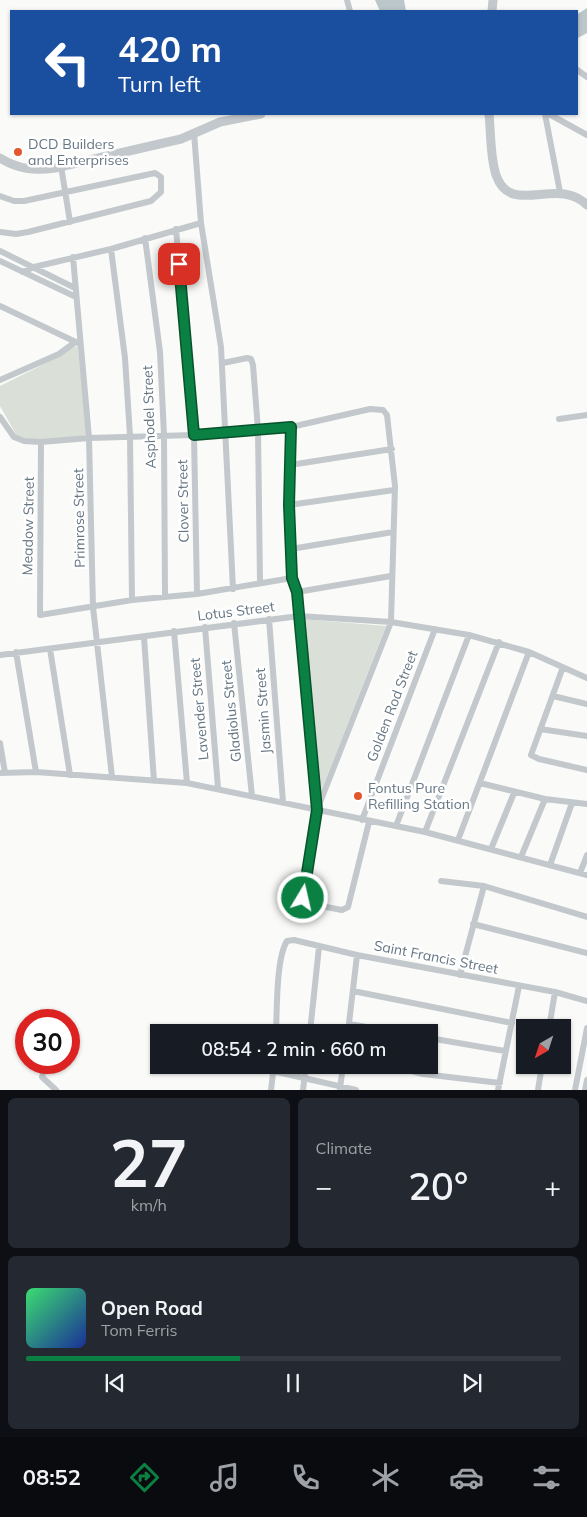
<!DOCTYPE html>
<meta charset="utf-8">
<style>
body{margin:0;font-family:Mulish,sans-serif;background:#242831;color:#f1f3f6;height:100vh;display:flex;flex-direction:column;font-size:19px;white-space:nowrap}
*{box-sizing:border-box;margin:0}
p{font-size:16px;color:#9ea1a6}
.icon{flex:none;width:28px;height:28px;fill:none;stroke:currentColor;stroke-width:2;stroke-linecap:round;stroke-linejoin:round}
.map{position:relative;height:1090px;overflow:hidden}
.drawer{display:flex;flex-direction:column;gap:8px;padding:8px;background:#0d0f14;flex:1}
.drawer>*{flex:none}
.top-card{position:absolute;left:10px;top:10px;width:568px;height:105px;border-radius:0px;box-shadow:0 1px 4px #0004;background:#1a4fa0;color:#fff;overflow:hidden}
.needle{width:32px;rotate:219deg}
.buttons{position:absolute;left:516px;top:1019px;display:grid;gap:10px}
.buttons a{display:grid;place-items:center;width:55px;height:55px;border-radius:0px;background:#171b24;box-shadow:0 1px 4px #0004;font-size:25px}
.speed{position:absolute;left:15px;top:1009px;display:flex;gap:10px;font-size:25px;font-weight:700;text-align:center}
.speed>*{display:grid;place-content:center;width:65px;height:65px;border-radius:50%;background:#171b24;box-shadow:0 1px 4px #0004;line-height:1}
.speed .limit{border:8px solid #d22;background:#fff;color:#111}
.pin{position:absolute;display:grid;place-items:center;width:42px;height:42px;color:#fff;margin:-21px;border-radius:10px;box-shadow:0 2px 8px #0006}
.me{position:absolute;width:55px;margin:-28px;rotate:9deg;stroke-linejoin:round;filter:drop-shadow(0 0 4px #0008)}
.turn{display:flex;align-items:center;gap:18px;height:105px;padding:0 25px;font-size:22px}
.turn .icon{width:65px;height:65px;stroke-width:2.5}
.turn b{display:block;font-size:35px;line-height:42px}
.big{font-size:38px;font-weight:600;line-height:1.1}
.drawer .widget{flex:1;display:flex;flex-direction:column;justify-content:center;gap:8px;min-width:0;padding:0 18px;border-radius:8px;background:#242831}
.drawer .dial{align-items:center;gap:0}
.dial b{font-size:65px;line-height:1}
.song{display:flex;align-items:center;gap:15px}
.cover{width:60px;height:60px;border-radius:8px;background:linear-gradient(135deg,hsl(140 70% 55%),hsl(230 70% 35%))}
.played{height:5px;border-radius:2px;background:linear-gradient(90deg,#0b8043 40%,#363941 40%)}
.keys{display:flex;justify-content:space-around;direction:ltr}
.heat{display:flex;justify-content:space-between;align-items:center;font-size:28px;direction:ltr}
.drawer .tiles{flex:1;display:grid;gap:8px;grid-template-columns:1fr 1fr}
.widget:last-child{grid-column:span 2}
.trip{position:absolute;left:150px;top:1024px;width:288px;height:50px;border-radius:0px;background:#171b24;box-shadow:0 1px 4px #0004;font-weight:600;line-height:50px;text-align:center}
.tabs{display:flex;height:80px;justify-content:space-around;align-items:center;background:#090b0e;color:#9ea1a6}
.tabs .icon{width:35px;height:35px}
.tabs .selected{color:#0b8043}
.tabs b{font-size:22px;color:#f1f3f6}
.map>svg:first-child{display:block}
</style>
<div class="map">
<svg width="587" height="1090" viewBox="0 0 587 1090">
<rect width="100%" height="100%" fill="#fafaf8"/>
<path fill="#dadfd7" d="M 73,346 L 78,347 L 87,436 L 33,442 L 17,436 L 0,406 L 0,386 L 60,356 Z
M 302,619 L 386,626 L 320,794 Z"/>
<path fill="#bbc7cb" d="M 375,0 L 404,0 L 406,11 L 380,11 Z
M 587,8 L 587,33 L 576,39 L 576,15 Z"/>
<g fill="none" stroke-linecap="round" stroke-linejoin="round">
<path stroke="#c3c8cc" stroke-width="6" d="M 347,0 L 350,11
M 576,69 L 587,77
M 545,114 L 560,192
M 549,114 L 587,135
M 194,133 L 201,223 L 221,347 L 233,589
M 61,166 L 70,222
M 0,196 L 14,201 L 24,201 L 155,173 L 161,177 L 161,192 L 151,201 L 28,232 L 16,234 L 0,232
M 176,229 L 194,435 L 197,594
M 145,238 L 160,352 L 164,435 L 165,595
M 111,249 L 125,358 L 130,436 L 132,600
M 0,251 L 75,288
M 73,257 L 89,438 L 93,607 L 112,777
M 0,261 L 76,297
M 23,272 L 34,267 L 111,249 L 201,223
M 0,306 L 80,344
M 223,363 L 247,358 L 251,359 L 253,365 L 258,430 L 260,582
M 0,380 L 59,354 L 74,343
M 0,417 L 14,437 L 24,441 L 41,442 L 89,438 L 194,435 L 291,427 L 370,409 L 383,410 L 387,415 L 395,486 L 391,622 L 317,810 L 303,898 L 305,903 L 342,910 L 348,907 L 369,822
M 559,419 L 587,415
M 291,427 L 289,505 L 292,578 L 297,592 L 317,809
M 41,442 L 40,615 L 132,600 L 197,594 L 292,578
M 290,465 L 392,449
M 289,505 L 394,490
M 291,549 L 393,532
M 297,592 L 391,576
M 269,619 L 283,802
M 234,623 L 252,796
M 205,627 L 218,788
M 174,631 L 187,783
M 144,637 L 154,781
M 50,649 L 70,775
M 16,652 L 36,772
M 0,655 L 299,616 L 391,622 L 469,635 L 529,652 L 587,678
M 563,667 L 531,755 L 539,759 L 587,770
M 553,696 L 587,704
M 540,729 L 587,736
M 0,743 L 5,773
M 0,773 L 36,772 L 187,783 L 425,832 L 587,875
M 480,783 L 545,799 L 587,804
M 362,820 L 435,629
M 396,826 L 469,635
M 425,832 L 499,642
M 458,840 L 529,652
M 491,849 L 514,793
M 521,857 L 545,799
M 550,865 L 572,803
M 580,873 L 587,855
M 441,881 L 484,886 L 587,917
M 473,924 L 587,953
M 460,975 L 484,886
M 353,991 L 512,1023
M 349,1024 L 397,1032
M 549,1028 L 555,992
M 276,1032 C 277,1011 276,958 287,941 L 294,940 L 357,955 L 555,992 L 587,1001
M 310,1032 L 319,947
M 348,1032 L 357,955
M 429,1038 L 505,1051
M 46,1062 L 42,1077 L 56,1090
M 389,1065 L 423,1074 L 500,1083
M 273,1071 L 356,1090
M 340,1089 L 343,1065
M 271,1090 L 274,1065
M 303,1090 L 306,1065
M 498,1090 L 519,986
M 538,1090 L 542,1065
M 575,1090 L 587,1028
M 585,1090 L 587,1080"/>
<path stroke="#c3c8cc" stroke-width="9" d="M 492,11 L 493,0
M 489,114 C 491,133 490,156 496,175 C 511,218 557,175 587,205
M 0,158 C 18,169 34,171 55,168 L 181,139 L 220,122 L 261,114"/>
</g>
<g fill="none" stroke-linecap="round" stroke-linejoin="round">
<g stroke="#07532c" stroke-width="12">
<path id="route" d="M 179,264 L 194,435 L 291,427 L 289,505 L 292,578 L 297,592 L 317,810 L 303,898"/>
</g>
<use href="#route" stroke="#0b8043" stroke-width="9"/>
</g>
<g fill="#e4572e" stroke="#fff" stroke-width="2">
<circle cx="18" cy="152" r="5"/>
<circle cx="358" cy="796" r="5"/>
</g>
<g text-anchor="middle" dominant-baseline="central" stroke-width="5" stroke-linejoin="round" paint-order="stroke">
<g font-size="14" fill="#657683" stroke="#fff" text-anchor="start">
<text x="28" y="144">DCD Builders<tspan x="28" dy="16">and Enterprises</tspan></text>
<text x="368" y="788">Fontus Pure<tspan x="368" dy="16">Refilling Station</tspan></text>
</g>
<g font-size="14" fill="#657683" stroke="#fff">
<text transform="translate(149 417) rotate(-92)">Asphodel Street</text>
<text transform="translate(183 501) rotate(-91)">Clover Street</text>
<text transform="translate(79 518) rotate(-91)">Primrose Street</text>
<text transform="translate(28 526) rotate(-89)">Meadow Street</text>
<text transform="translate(236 611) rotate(-7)">Lotus Street</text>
<text transform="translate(392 706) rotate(-69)">Golden Rod Street</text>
<text transform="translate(199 709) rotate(-95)">Lavender Street</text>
<text transform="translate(231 711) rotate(-96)">Gladiolus Street</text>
<text transform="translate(263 711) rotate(-94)">Jasmin Street</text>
<text transform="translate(436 957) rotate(11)">Saint Francis Street</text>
</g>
</g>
</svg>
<div class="buttons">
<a><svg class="needle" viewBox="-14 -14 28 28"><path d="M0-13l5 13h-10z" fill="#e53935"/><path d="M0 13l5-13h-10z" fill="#9ea1a6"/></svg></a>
</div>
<div class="speed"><div class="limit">30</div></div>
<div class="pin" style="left:179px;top:264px;background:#d93025"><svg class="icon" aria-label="arrive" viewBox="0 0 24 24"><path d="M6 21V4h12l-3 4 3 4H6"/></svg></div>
<svg class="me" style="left:303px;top:898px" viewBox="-20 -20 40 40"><circle r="17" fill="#0b8043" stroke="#fff" stroke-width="3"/><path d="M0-11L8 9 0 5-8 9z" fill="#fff"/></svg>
<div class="trip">08:54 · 2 min · 660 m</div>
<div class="top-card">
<div class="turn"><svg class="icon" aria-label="left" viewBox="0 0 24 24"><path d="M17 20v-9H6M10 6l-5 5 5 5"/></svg><div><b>420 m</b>Turn left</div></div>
</div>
</div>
<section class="drawer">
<div class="tiles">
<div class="widget dial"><b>27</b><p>km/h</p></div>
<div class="widget"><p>Climate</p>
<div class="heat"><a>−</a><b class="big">20°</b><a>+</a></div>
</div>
<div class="widget">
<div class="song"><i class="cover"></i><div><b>Open Road</b><p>Tom Ferris</p></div></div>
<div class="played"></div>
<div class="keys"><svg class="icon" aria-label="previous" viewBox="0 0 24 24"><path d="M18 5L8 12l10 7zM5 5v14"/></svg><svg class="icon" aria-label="pause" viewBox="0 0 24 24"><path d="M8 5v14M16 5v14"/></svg><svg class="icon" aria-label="next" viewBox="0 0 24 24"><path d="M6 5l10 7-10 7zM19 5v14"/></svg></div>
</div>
</div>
</section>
<nav class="tabs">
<b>08:52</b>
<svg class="icon selected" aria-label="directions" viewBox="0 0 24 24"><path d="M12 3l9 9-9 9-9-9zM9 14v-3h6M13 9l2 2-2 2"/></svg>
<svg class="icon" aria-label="music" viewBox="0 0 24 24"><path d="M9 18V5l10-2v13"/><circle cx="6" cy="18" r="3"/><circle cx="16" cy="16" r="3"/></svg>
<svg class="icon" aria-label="phone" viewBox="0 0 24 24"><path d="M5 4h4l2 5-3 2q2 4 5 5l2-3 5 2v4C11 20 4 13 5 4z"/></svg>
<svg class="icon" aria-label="climate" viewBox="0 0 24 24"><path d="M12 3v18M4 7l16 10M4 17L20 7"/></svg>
<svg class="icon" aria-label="car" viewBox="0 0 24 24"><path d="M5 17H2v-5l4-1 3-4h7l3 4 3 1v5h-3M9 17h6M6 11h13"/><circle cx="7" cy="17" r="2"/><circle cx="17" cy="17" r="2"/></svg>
<svg class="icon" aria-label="filters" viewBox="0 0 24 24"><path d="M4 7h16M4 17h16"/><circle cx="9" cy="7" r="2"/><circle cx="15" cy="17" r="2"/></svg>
</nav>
